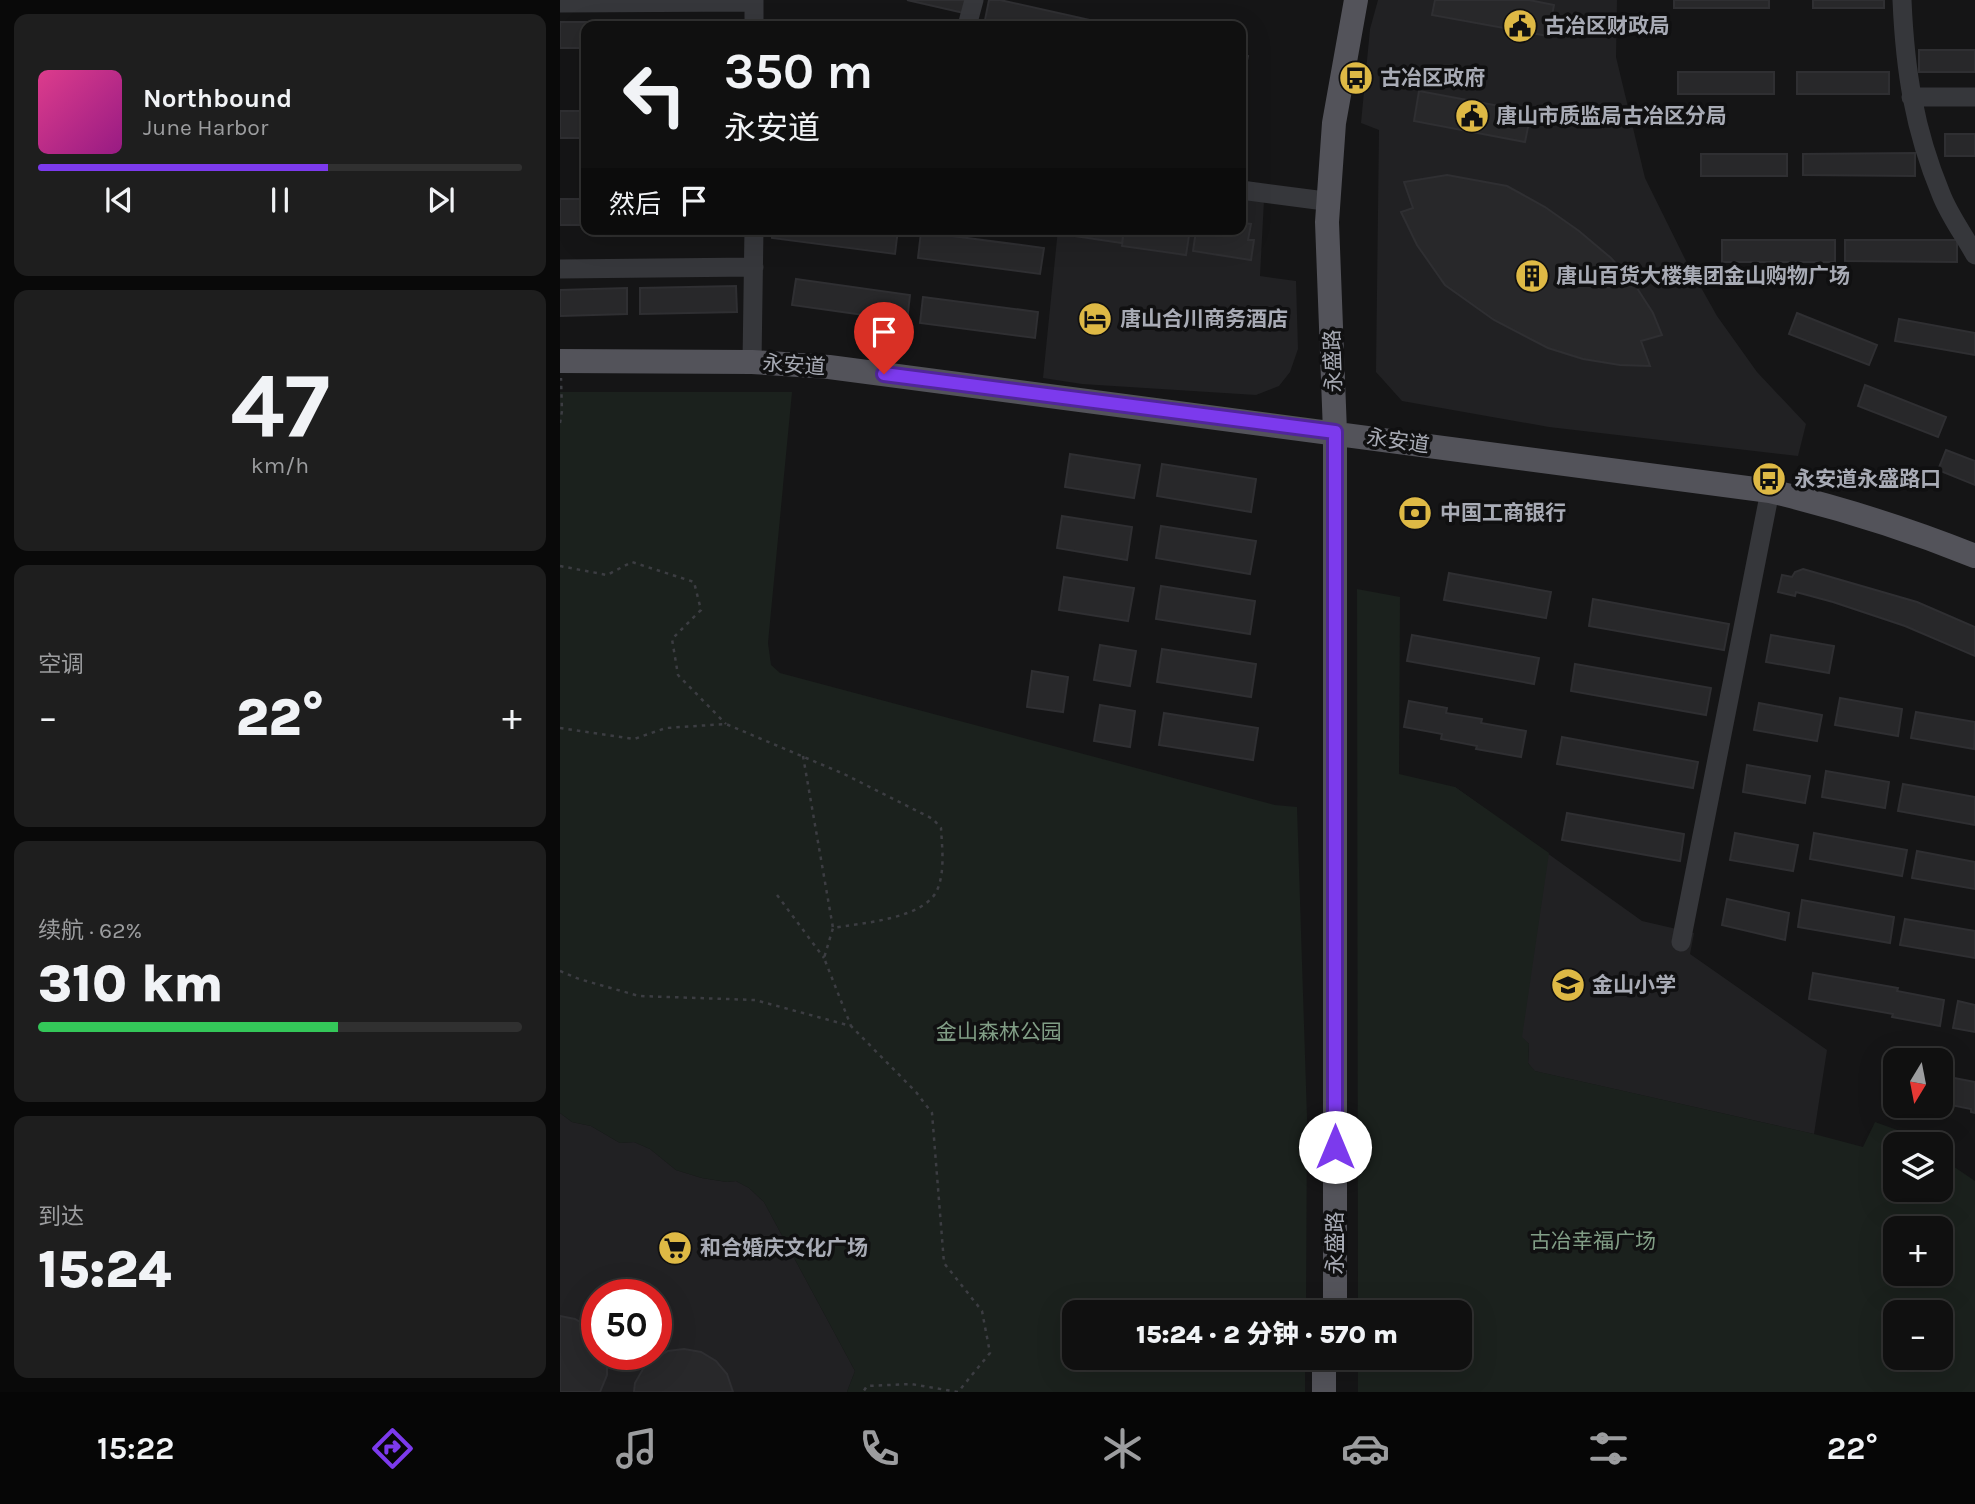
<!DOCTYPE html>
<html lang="zh">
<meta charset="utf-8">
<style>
body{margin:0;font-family:Karla,"Noto Sans SC",sans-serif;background:#1e1e1e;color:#f1f3f6;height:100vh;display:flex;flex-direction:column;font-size:26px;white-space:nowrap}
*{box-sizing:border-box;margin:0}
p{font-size:23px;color:#9c9d9f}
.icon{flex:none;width:38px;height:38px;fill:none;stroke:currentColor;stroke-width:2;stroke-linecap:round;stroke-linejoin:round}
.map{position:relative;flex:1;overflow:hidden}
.side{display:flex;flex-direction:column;gap:14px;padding:14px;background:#090909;width:560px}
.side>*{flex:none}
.top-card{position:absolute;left:21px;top:21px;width:665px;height:214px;border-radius:14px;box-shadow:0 7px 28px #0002,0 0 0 2px #303030;background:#101010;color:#f1f3f6;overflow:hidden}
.needle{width:46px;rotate:190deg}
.controls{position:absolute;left:1323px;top:1048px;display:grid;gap:14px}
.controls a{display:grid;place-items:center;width:70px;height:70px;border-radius:14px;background:#101010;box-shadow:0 7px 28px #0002,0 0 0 2px #303030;font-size:35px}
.speed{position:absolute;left:21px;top:1279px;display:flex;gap:14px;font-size:35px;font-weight:700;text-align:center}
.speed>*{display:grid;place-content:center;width:91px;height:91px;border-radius:50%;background:#101010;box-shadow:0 7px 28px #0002,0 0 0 2px #303030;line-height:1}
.speed .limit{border:10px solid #d22;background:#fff;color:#111}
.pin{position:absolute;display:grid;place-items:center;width:60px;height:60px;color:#fff;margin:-72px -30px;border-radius:50% 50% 50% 0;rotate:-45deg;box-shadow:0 0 7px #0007}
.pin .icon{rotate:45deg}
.me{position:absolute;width:77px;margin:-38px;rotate:0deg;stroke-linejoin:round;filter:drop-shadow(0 0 5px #0008)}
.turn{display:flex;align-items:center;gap:24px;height:147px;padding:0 28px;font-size:32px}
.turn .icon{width:91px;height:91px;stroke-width:2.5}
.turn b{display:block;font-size:49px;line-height:60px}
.then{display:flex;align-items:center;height:66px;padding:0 28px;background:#0003;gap:14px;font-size:26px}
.big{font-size:52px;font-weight:800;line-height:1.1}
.side .card{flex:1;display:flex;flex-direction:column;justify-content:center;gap:10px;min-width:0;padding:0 24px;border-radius:14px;background:#1e1e1e}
.side .dial{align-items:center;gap:0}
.dial b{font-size:91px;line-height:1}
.song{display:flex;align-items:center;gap:21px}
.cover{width:84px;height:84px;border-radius:10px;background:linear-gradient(135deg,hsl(330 70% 55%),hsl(310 70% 35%))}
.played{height:7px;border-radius:4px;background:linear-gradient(90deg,#7c3aed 60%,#303030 60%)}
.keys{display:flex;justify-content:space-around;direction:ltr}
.heat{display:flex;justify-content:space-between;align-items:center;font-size:38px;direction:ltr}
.charge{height:10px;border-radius:5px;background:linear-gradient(90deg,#34c759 62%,#303030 0)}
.trip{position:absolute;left:502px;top:1300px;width:410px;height:70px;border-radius:14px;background:#101010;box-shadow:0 7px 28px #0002,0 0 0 2px #303030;font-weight:800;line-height:70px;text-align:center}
.tabs{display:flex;height:112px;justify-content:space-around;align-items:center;background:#060606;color:#9c9d9f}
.tabs .icon{width:49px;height:49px}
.tabs .active{color:#7c3aed}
.tabs b{font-size:32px;color:#f1f3f6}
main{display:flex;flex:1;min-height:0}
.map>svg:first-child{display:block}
</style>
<main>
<section class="side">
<div class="card">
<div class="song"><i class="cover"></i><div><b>Northbound</b><p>June Harbor</p></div></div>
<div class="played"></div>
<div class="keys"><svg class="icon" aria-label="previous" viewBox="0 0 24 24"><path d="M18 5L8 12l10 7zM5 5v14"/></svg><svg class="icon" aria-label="pause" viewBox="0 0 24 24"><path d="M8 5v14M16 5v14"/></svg><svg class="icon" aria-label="next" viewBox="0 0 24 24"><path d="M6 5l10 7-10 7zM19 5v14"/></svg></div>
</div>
<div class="card dial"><b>47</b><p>km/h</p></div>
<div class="card"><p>空调</p>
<div class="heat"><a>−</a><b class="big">22°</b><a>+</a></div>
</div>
<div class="card"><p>续航 · 62%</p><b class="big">310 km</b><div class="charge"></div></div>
<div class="card"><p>到达</p><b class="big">15:24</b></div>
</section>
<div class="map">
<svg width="1415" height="1392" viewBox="0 0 1415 1392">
<rect width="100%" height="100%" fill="#151516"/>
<path fill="#212123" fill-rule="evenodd" d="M 818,0 L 1057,0 L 1056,57 L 1085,178 L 1125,259 L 1157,316 L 1197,372 L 1246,424 L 1238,456 L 989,427 L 842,401 L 816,372 L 819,130 L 801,123 L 810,29 Z
M 681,198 L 704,200 L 700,276 L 736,281 L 738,349 L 730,372 L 719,386 L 696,395 L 522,384 L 483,378 L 498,229 L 681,229 Z
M 895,787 L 1082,921 L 1134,933 L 1130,954 L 1267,1050 L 1254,1134 L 974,1071 L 968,1063 L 969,1044 L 962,1038 Z
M 0,1113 L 12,1122 L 31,1126 L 60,1143 L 74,1142 L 90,1149 L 116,1170 L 142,1178 L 167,1182 L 176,1181 L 189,1188 L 204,1202 L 295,1371 L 287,1392 L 0,1392 ZM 37,1295 L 96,1295 L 96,1354 L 37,1354 Z"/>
<path fill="#1b211d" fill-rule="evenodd" d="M 0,392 L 232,392 L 208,643 L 211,665 L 220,673 L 715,805 L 737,807 L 747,1118 L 746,1312 L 514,1312 L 514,1358 L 745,1358 L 745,1392 L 287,1392 L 295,1371 L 204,1202 L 189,1188 L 176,1181 L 167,1182 L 142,1178 L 116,1170 L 90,1149 L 74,1142 L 60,1143 L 31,1126 L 12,1122 L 0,1113 Z
M 797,589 L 840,597 L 839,774 L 895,787 L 989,853 L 962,1037 L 969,1044 L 968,1063 L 975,1071 L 1254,1134 L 1303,1147 L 1315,1122 L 1343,1132 L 1361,1144 L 1335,1144 L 1335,1190 L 1381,1190 L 1381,1158 L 1415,1181 L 1415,1392 L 798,1392 L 798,1358 L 900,1358 L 900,1312 L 798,1312 ZM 1381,1228 L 1381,1274 L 1335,1274 L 1335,1228 ZM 1335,1312 L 1381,1312 L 1381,1358 L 1335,1358 Z"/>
<path fill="#28282a" stroke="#2f2f32" stroke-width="2" d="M 347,0 L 407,0 L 404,13 Z
M 429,0 L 440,0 L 552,25 L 453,26 L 425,20 Z
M 875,0 L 969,0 L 994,5 L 988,36 L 872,15 Z
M 1114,0 L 1209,0 L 1209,8 L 1114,8 Z
M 1253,0 L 1324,0 L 1324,8 L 1253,8 Z
M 183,21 L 183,26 L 65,26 L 65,22 Z
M 0,22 L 32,22 L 32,26 L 26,26 L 26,48 L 0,48 Z
M 1359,50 L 1415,50 L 1415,72 L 1359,72 Z
M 681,54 L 688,56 L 683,78 L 681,78 Z
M 1118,72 L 1214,72 L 1214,94 L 1118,94 Z
M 1237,72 L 1329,72 L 1329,94 L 1237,94 Z
M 859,91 L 971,112 L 965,142 L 854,121 Z
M 0,111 L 26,111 L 26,138 L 0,138 Z
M 1385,134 L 1415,134 L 1415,156 L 1385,156 Z
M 1355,153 L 1355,176 L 1243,175 L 1243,154 Z
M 1141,154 L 1227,154 L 1227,176 L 1141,176 Z
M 887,175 L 947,186 L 985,207 L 1019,231 L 1051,258 L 1075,285 L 1093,313 L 1102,335 L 1081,341 L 1090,366 L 1060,365 L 1023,359 L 988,348 L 934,320 L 885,285 L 857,245 L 841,212 L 853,208 L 844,182 Z
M 0,199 L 26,199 L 26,225 L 0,225 Z
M 681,223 L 691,224 L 688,240 L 694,240 L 691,260 L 633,251 L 636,231 L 643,232 L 643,229 L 681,229 Z
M 213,229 L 338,229 L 335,254 L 212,238 Z
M 515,229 L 564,229 L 562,243 L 514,236 Z
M 564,229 L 630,229 L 626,255 L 562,246 Z
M 361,232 L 484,248 L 480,274 L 358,258 Z
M 1162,240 L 1275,240 L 1275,262 L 1162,262 Z
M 1285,240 L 1397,240 L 1397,262 L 1285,261 Z
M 236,279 L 350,295 L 347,321 L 232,305 Z
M 176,286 L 177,312 L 80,314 L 80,288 Z
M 67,288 L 67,314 L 0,316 L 0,290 Z
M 363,297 L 478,312 L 475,338 L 360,323 Z
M 1237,313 L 1317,345 L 1309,365 L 1229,334 Z
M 1339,319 L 1415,333 L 1415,355 L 1335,341 Z
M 1305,385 L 1386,417 L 1378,437 L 1298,406 Z
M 1386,450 L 1415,461 L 1415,485 L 1378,470 Z
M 510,454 L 580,465 L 574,498 L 505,487 Z
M 602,464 L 696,479 L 691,512 L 597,496 Z
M 502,516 L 572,527 L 567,560 L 497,548 Z
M 601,526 L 696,541 L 690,574 L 596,558 Z
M 1243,569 L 1357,602 L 1415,627 L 1415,656 L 1345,626 L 1273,602 L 1236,592 L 1235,596 L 1218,592 L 1222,575 L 1232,577 L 1235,572 Z
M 889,573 L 991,592 L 986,618 L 884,600 Z
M 504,577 L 574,588 L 568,621 L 499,610 Z
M 601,586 L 695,601 L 690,634 L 596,619 Z
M 1033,599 L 1169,624 L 1164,650 L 1029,626 Z
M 852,635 L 979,658 L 974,684 L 847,661 Z
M 1211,635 L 1274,646 L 1269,673 L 1206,662 Z
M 540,645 L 576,651 L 570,686 L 534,680 Z
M 602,649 L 696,664 L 691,697 L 597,682 Z
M 1015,664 L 1151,688 L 1146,715 L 1011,691 Z
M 472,671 L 508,677 L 503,712 L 467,707 Z
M 1280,698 L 1342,709 L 1338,736 L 1275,725 Z
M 849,701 L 887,708 L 886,713 L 922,719 L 921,723 L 966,731 L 961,757 L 916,749 L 917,746 L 881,739 L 882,734 L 844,727 Z
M 1199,703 L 1262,715 L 1257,741 L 1194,730 Z
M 540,705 L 575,711 L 570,747 L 534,741 Z
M 1356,712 L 1415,722 L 1414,749 L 1351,738 Z
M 604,713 L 698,728 L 693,760 L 599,745 Z
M 1002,737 L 1138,762 L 1133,788 L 997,764 Z
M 1187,765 L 1250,776 L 1245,803 L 1183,792 Z
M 1266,771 L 1329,782 L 1325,808 L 1262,797 Z
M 1343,784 L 1415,797 L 1415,825 L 1338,811 Z
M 1007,813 L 1124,834 L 1120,861 L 1002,840 Z
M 1175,833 L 1238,845 L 1233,871 L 1170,860 Z
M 1254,833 L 1347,850 L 1342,876 L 1250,859 Z
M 1357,851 L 1415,862 L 1415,889 L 1352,878 Z
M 1167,899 L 1229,913 L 1225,940 L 1162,925 Z
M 1242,900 L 1334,917 L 1330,943 L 1238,927 Z
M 1345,919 L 1415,931 L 1415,958 L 1340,945 Z
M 1253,973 L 1338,988 L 1337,991 L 1384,1000 L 1380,1026 L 1332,1017 L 1333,1014 L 1249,999 Z
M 1398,1001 L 1415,1005 L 1415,1032 L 1393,1028 Z
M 1384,1076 L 1415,1082 L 1415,1113 L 1411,1112 L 1411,1109 L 1381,1103 Z
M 0,1316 L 15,1319 L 30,1328 L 37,1336 L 37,1354 L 46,1354 L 47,1358 L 47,1375 L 40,1392 L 0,1392 Z
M 124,1349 L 141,1352 L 156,1361 L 167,1374 L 173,1392 L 74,1392 L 75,1383 L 83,1369 L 94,1358 L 108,1351 Z"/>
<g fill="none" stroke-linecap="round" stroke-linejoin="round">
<path stroke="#3c3d42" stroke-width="2.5" stroke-dasharray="3.5 5" stroke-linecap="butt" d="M 0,423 L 2,411 L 1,378
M 0,566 L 47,575 L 72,562 L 134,582 L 141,610 L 112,639 L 118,675 L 166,724
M 0,728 L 74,739 L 106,728 L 166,724 L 284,774 L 373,819 L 381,828 C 382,847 385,869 378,888 C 367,919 301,923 273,928 L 264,958 L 291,1026
M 243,756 L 273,928
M 217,895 L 264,958
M 0,971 L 19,979 L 79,996 L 195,1000 L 291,1026 L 356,1092 L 372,1113 L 384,1263 L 422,1311 L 430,1353 L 398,1392 L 351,1384 L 307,1386 L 303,1392"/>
<path stroke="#36373b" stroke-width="19" d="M 1342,0 C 1345,70 1354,129 1381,194 C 1389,215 1404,235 1415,255
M 0,3 L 194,2
M 194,26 L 194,0
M 407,26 L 414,0
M 1351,97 L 1415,97
M 681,190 L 757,200
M 0,269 L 194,267
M 192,362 L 194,229
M 1121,942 L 1210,491"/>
<path stroke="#53535a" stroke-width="24" d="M 0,361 L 192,362 L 269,367 L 1210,491 C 1281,508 1348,529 1415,556
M 775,1312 L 775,432 L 767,222 L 774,123 L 796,0
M 764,1392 L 764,1358"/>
</g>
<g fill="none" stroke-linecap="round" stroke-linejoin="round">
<g stroke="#51269a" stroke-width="18">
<path id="route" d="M 324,374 L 775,432 L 775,1147"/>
</g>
<use href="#route" stroke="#7c3aed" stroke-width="12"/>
</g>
<defs>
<g id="civic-disc" transform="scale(1.75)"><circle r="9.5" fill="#deb945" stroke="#101011"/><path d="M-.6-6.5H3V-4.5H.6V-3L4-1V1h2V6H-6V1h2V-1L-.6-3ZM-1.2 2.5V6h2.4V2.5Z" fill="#111"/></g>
<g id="bus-disc" transform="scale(1.75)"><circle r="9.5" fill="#deb945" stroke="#101011"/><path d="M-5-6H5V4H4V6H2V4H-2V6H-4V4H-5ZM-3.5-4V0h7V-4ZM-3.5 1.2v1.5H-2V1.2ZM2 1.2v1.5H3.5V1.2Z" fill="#111"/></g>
<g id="building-disc" transform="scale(1.75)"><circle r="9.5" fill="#deb945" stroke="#101011"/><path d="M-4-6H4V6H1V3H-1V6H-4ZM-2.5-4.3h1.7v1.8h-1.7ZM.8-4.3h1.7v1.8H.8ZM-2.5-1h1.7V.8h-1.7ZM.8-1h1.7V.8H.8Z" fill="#111"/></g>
<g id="hotel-disc" transform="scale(1.75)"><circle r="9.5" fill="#deb945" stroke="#101011"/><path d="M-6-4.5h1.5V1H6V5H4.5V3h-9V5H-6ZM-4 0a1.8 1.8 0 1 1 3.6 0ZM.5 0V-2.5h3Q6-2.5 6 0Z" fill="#111"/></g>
<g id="bank-disc" transform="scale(1.75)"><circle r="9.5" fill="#deb945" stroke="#101011"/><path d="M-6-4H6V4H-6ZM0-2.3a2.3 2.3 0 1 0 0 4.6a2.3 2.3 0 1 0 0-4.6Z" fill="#111"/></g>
<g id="school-disc" transform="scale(1.75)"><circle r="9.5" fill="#deb945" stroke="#101011"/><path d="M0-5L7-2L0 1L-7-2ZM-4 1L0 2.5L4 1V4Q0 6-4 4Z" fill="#111"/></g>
<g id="supermarket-disc" transform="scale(1.75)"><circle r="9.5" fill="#deb945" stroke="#101011"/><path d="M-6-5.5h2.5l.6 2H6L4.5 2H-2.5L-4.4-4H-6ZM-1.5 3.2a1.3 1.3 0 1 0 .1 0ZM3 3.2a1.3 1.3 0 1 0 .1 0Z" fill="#111"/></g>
</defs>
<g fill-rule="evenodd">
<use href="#civic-disc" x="960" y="26"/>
<use href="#bus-disc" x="796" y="78"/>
<use href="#civic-disc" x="912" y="116"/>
<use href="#building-disc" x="972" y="276"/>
<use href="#hotel-disc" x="535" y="319"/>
<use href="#bus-disc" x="1209" y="479"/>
<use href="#bank-disc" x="855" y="513"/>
<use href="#school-disc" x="1008" y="985"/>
<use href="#supermarket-disc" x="115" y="1248"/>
</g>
<g text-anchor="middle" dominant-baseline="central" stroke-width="7" stroke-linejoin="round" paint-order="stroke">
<g font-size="21" font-weight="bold" fill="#a8abb5" stroke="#101011" text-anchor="start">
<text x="984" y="26">古冶区财政局</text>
<text x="820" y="78">古冶区政府</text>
<text x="936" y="116">唐山市质监局古冶区分局</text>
<text x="996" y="276">唐山百货大楼集团金山购物广场</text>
<text x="560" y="319">唐山合川商务酒店</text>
<text x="1234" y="479">永安道永盛路口</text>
<text x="880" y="513">中国工商银行</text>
<text x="1032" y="985">金山小学</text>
<text x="140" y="1248">和合婚庆文化广场</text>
</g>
<g font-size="21" fill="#a8abb5" stroke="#101011">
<text transform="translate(773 361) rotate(-92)">永盛路</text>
<text transform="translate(234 365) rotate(4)">永安道</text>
<text transform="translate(838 441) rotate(8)">永安道</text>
<text transform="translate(775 1243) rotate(-90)">永盛路</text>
</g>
<g font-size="21" fill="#819e86" stroke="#101011">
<text x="439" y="1032">金山森林公园</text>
<text x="1033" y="1241">古冶幸福广场</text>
</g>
</g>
</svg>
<div class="controls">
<a><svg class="needle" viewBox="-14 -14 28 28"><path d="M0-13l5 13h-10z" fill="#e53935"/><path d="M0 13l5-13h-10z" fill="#9c9d9f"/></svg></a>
<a><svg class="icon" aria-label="layers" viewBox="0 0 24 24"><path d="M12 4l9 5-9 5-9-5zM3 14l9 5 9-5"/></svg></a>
<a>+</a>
<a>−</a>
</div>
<div class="speed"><div class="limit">50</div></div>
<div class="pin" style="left:324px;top:374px;background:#d93025"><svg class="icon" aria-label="arrive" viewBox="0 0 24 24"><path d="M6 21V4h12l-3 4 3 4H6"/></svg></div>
<svg class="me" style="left:775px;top:1147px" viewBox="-20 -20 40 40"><circle r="19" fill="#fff"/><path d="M0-13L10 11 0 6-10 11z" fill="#7c3aed"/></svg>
<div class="trip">15:24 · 2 分钟 · 570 m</div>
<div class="top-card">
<div class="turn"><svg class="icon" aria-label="left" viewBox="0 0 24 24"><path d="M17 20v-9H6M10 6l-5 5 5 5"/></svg><div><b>350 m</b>永安道</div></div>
<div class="then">然后<svg class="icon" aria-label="arrive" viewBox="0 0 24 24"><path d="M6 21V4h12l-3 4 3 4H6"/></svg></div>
</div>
</div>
</main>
<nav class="tabs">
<b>15:22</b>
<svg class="icon active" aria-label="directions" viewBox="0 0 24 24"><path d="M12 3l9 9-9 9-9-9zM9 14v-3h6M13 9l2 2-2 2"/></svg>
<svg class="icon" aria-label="music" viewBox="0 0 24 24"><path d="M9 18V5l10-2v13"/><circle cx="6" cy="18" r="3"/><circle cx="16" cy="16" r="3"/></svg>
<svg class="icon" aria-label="phone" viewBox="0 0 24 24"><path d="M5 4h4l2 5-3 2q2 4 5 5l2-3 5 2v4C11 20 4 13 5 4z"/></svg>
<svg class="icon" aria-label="climate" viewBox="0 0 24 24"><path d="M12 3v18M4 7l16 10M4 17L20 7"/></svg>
<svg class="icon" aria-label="car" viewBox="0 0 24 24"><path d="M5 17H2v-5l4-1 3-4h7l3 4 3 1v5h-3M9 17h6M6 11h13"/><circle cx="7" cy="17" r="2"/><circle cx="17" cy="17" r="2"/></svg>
<svg class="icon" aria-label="filters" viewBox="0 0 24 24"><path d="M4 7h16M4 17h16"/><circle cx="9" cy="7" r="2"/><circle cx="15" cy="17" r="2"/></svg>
<b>22°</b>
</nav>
